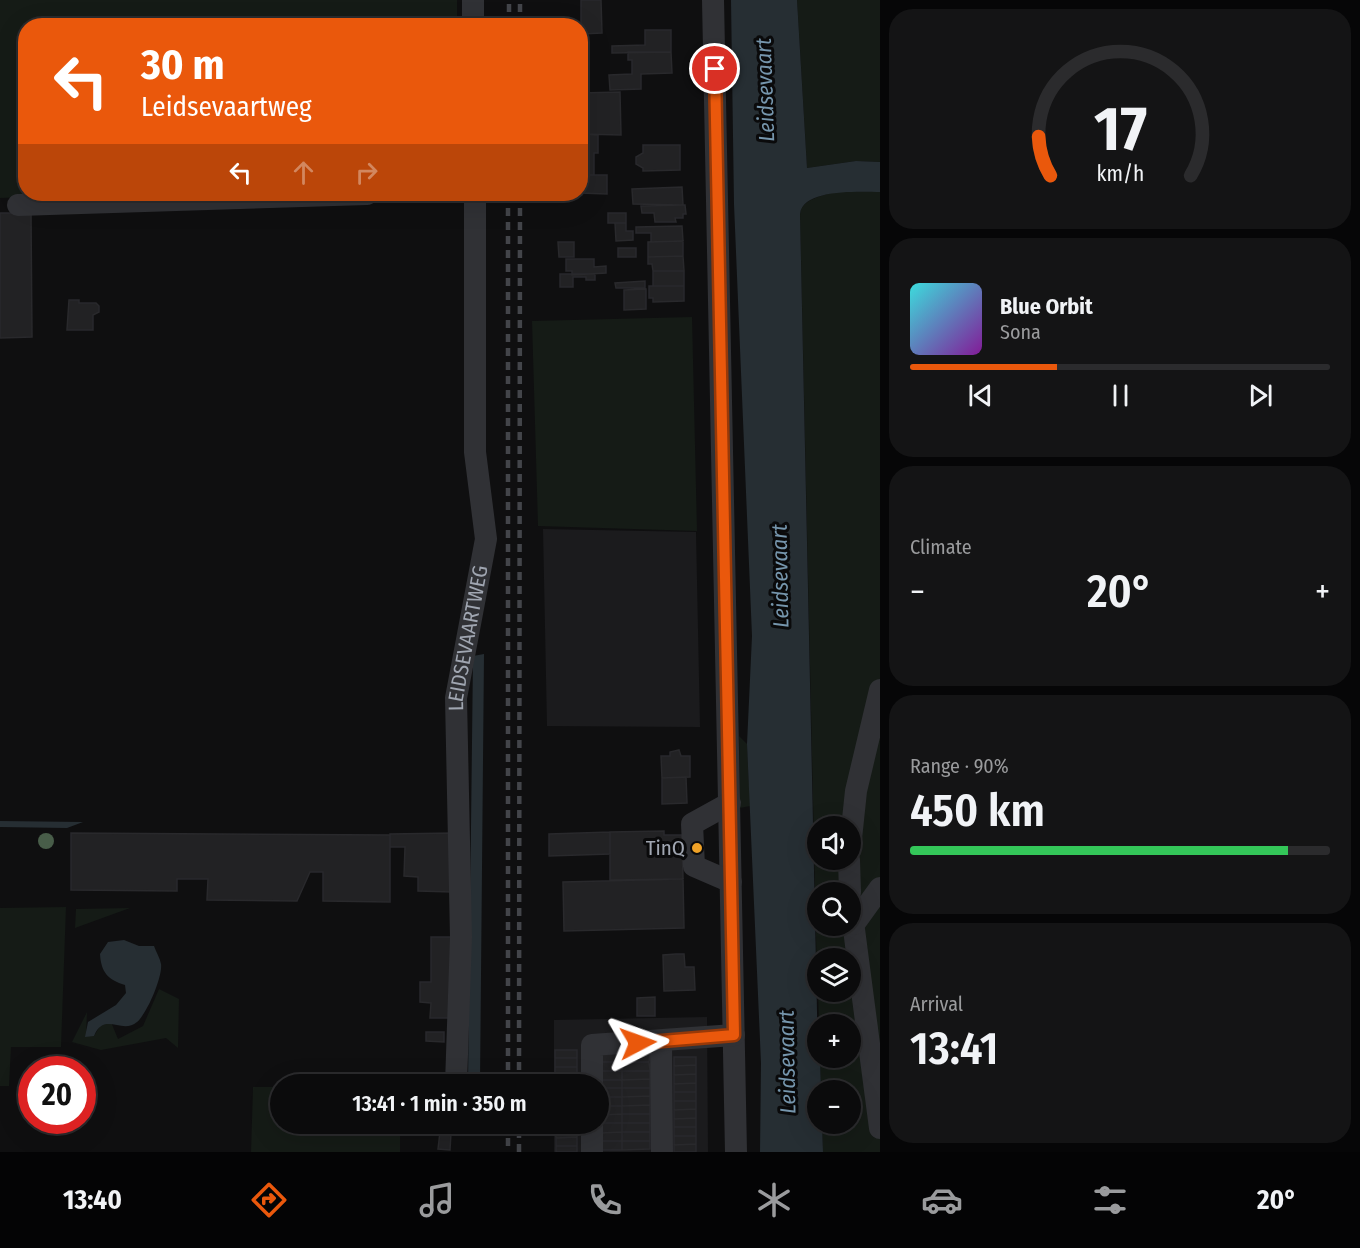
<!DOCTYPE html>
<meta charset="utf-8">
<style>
body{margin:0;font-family:"Fira Sans Condensed",sans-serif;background:#141415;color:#f1f3f6;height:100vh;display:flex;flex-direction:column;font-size:22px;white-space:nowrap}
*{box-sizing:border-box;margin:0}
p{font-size:20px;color:#9a9b9d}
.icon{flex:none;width:33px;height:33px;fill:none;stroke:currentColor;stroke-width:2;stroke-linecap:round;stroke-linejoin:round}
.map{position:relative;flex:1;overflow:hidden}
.side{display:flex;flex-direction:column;gap:9px;padding:9px;background:#060607;width:480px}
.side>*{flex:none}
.guide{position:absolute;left:18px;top:18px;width:570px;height:183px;border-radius:24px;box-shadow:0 6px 24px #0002,0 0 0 2px #2b2b2d;background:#ea580c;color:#fff;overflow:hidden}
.fabs{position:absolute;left:807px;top:816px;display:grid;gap:12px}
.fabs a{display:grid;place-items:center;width:54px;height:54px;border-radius:50%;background:#0b0b0c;box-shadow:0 6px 24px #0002,0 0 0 2px #2b2b2d;font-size:30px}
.speed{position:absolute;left:18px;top:1056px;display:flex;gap:12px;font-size:30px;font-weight:700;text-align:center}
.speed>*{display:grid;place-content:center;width:78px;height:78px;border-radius:50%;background:#0b0b0c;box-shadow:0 6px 24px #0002,0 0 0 2px #2b2b2d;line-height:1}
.speed .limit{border:9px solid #d22;background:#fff;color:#111}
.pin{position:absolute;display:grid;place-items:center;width:51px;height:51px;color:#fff;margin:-26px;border:3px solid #fff;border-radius:50%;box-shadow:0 2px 6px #0007}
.me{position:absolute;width:66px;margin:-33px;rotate:86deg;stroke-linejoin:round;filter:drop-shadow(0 0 4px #0008)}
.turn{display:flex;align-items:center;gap:21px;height:126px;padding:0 24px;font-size:27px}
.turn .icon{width:78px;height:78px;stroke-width:2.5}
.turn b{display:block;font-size:42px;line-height:51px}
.lanes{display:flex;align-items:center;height:57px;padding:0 24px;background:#0003;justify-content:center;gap:30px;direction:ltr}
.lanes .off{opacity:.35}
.big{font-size:45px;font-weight:600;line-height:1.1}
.side .tile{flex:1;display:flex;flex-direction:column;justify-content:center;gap:9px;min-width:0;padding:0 21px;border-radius:24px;background:#141415}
.side .dial{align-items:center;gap:0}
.dial svg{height:156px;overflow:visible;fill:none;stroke:#2b2b2d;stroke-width:7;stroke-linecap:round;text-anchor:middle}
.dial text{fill:#f1f3f6;stroke:none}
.song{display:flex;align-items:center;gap:18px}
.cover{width:72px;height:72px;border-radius:9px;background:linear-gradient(135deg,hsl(180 70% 55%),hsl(290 70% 35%))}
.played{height:6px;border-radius:3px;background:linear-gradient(90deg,#ea580c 35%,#2b2b2d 35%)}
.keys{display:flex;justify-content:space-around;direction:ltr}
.heat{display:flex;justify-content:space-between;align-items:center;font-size:33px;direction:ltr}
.charge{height:9px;border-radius:4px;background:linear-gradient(90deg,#34c759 90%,#2b2b2d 0)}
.trip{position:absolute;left:270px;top:1074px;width:339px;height:60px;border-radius:30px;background:#0b0b0c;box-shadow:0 6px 24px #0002,0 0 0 2px #2b2b2d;font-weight:600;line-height:60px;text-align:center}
.tab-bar{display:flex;height:96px;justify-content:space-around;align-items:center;background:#040405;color:#9a9b9d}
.tab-bar .icon{width:42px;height:42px}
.tab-bar .current{color:#ea580c}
.tab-bar b{font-size:27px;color:#f1f3f6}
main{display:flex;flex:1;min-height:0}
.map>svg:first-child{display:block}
</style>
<main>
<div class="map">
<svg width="880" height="1152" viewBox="0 0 880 1152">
<rect width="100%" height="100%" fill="#0f0f10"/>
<path fill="#1b1b1d" d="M 543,529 L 696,532 L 700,727 L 547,726 Z
M 707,1017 L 708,1152 L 554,1152 L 554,1124 L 598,1124 L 598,1084 L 554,1084 L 554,1020 Z"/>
<path fill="#151b16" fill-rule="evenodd" d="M 0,0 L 457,0 L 457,25 L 26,26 L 26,194 L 105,194 L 0,198 Z
M 797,0 L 880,0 L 880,162 L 856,161 L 807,168 Z
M 836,191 L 880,191 L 880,1152 L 823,1152 L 822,1124 L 850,1124 L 850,1090 L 821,1090 L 820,1058 L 850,1058 L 850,1024 L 819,1024 L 818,992 L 850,992 L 850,958 L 818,958 L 817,980 L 800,214 C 802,198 824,196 836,191 ZM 818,826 L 850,826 L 850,860 L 818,860 ZM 818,892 L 850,892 L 850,926 L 818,926 Z
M 692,317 L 697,531 L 538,526 L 532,321 Z
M 739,736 L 747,744 L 750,806 L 740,808 Z
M 66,907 L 61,1047 L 11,1047 L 9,1086 L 0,1086 L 0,908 Z
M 130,908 L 75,928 L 76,909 Z
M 159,989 L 179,999 L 178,1048 L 166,1038 L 101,1050 L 72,1042 L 87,1012 L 86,1036 L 94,1036 L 100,1026 L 111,1022 L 118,1039 L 143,1026 Z
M 253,1087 L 280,1087 L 280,1124 L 400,1124 L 400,1152 L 251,1152 Z"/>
<path fill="#262e33" d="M 731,0 L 797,0 L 807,168 L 856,161 L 880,162 L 880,192 C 861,192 803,188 800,214 L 818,1058 L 820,1058 L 821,1090 L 818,1090 L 818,1124 L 822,1124 L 823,1152 L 760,1152 L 761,1063 L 747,744 L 752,636 L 734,204 Z
M 484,654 L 480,1084 L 468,1084 L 473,656 Z
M 0,821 L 83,822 L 67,828 L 0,827 Z
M 124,940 L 139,946 L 154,946 C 156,952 160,958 161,964 C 163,976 147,1014 137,1022 C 122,1035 104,1011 94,1036 L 85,1037 L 88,1022 L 116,1005 L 126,993 L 125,985 C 108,980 101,972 100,954 L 108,942 Z"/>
<path fill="#222224" stroke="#29292c" stroke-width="1.5" d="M 581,0 L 601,0 L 602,33 L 581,34 Z
M 645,30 L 671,30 L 671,52 L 612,53 L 612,46 L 645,45 Z
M 628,52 L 671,52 L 672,73 L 641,74 L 641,89 L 610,90 L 609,75 L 632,74 L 632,60 L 628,60 Z
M 620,92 L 621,135 L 582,134 L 581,93 Z
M 580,134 L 598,135 L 598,153 L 594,153 L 594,175 L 580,175 Z
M 643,145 L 680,145 L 680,170 L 643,171 L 643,168 L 636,164 L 636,157 L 643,153 Z
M 580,175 L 607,175 L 607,194 L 580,193 Z
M 682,187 L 683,205 L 633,204 L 632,189 Z
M 683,205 L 685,205 L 686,214 L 683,214 L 683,218 L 675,218 L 676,222 L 655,222 L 654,213 L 642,213 L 641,206 Z
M 0,213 L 31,213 L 32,337 L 0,338 Z
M 608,213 L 626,213 L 626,223 L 608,223 Z
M 615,223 L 626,223 L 626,231 L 633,231 L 633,240 L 616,241 Z
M 682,226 L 683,241 L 651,242 L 651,233 L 636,233 L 636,227 Z
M 683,241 L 683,256 L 648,257 L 648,242 Z
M 558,242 L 574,242 L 574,257 L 559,257 Z
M 618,248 L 636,248 L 636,257 L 618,257 Z
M 683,256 L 684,271 L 653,271 L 652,264 L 648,264 L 648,257 Z
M 566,259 L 594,259 L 594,267 L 606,266 L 606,273 L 572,275 L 572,271 L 566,271 Z
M 653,271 L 684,271 L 684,286 L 653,286 Z
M 560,274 L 595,274 L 595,280 L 586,280 L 586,277 L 573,277 L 573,287 L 560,287 Z
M 645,281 L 645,288 L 616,288 L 615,283 Z
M 649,286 L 684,286 L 684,301 L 653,302 L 653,298 L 649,298 Z
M 646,289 L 646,309 L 624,310 L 624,290 Z
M 69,300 L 79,300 L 79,303 L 96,303 L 99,306 L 99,312 L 93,315 L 93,330 L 67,330 Z
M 679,750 L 681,756 L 690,756 L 690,777 L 662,778 L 661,756 L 670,756 L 670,752 Z
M 686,777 L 687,803 L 662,804 L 662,778 Z
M 664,831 L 664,835 L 682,835 L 683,879 L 610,880 L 610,832 Z
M 610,832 L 610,854 L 549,856 L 549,834 Z
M 71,833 L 390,835 L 390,902 L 323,901 L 323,872 L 310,872 L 297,901 L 207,900 L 208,879 L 177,879 L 177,891 L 71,890 Z
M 453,833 L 452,892 L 418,891 L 418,877 L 404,876 L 405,847 L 390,847 L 390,834 Z
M 683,879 L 684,928 L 564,931 L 563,882 Z
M 431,937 L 451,937 L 451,1018 L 430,1018 L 431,1003 L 420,1002 L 420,982 L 431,982 Z
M 676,954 L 684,954 L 685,967 L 694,967 L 695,990 L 664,991 L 663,955 Z
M 655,997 L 655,1016 L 637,1016 L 637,998 Z
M 426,1032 L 444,1032 L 444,1042 L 426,1041 Z
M 555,1050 L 577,1050 L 577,1058 L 555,1058 Z
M 622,1053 L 622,1062 L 601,1062 L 601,1054 Z
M 622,1053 L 650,1053 L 649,1062 L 622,1062 Z
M 674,1057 L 696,1057 L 696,1065 L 674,1066 Z
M 555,1058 L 577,1058 L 577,1067 L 555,1067 Z
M 601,1062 L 622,1062 L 622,1071 L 601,1071 Z
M 622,1062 L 649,1062 L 650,1071 L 622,1071 Z
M 696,1065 L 696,1074 L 674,1075 L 674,1066 Z
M 555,1067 L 577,1067 L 577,1076 L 555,1076 Z
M 601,1071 L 622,1071 L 622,1080 L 601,1080 Z
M 622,1071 L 650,1071 L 650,1079 L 622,1080 Z
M 696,1074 L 696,1083 L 674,1084 L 674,1075 Z
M 555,1076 L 577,1076 L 577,1084 L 555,1084 Z
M 650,1079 L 650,1088 L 622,1088 L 622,1080 Z
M 601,1080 L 622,1080 L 622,1088 L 601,1088 Z
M 696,1083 L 696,1092 L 674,1092 L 674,1084 Z
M 601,1088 L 622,1088 L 622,1097 L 601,1097 Z
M 622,1088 L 650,1088 L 650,1096 L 622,1097 Z
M 674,1092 L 696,1092 L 696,1101 L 674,1101 Z
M 650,1096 L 650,1105 L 622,1106 L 622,1097 Z
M 601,1097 L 622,1097 L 622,1106 L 601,1106 Z
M 674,1101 L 696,1101 L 696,1109 L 674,1110 Z
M 650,1105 L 650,1114 L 622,1114 L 622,1106 Z
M 601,1106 L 622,1106 L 622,1114 L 601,1115 Z
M 696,1109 L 696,1118 L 674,1119 L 674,1110 Z
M 622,1114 L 622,1123 L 601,1123 L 601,1115 Z
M 622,1114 L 650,1114 L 650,1123 L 622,1123 Z
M 696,1118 L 696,1127 L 674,1127 L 674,1119 Z
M 601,1123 L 622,1123 L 622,1132 L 601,1133 Z
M 622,1123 L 650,1123 L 650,1132 L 622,1132 Z
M 415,1124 L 436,1124 L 436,1128 L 426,1128 L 426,1135 L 415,1135 Z
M 556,1124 L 577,1124 L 577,1128 L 555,1128 Z
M 674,1127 L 696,1127 L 696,1136 L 674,1136 Z
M 555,1128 L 577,1128 L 577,1137 L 556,1138 Z
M 440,1132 L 451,1133 L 450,1150 L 438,1149 Z
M 622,1132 L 650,1132 L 650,1141 L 622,1141 Z
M 622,1132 L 622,1141 L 601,1141 L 601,1133 Z
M 674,1136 L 696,1136 L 696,1144 L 674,1145 Z
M 577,1137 L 577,1146 L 556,1146 L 556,1138 Z
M 601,1141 L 622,1141 L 622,1150 L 601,1150 Z
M 622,1141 L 650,1141 L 650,1149 L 622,1150 Z
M 696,1144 L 696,1152 L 674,1152 L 674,1145 Z
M 556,1146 L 577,1146 L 577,1152 L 556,1152 Z"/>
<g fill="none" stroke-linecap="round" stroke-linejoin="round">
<g stroke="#303135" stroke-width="22">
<path d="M 473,0 L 473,26"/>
<path d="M 713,0 L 736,1152"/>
<path d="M 18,205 L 367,194"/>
<path d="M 730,803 L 692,824 L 694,866 L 731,882"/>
<path d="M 850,848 L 856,791 L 880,690"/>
<path d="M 849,860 L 850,892"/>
<path d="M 850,899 L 880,1128"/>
<path d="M 854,924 L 880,888"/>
<path d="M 661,1042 L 662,1152"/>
<path id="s1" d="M 456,1084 L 461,937 L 456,698 L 486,539 L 475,452 L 475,194"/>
<path d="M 592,1084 L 592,1045 L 734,1035"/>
<path d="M 592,1124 L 592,1152"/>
</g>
<path stroke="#43454a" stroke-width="4.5" stroke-dasharray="8 6" stroke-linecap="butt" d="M 509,26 L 509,0
M 520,26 L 520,0
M 508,1084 L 508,194
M 519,1084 L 520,194
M 508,1124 L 508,1152
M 519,1152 L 519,1124"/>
</g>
<circle fill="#485d49" cx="46" cy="841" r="8"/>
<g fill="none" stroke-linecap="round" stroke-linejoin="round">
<g stroke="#983908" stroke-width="15">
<path id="route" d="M 638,1043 L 734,1035 L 715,69"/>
</g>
<use href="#route" stroke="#ea580c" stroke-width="10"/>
</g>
<circle fill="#f0a227" stroke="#0a0a0b" stroke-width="2" cx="697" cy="848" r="6"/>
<g text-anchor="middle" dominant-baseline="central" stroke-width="6" stroke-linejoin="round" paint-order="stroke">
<g font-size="21" fill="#a0a6b1" stroke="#0a0a0b">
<text stroke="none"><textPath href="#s1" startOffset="447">LEIDSEVAARTWEG</textPath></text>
</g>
<g font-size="21" fill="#a0a6b1" stroke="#0a0a0b" text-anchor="end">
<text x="685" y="848">TinQ</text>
</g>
<g font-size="22" font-style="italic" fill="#7696ad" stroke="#0a0a0b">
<text transform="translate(765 90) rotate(-92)">Leidsevaart</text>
<text transform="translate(780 576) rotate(-91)">Leidsevaart</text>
<text transform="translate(787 1062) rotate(-91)">Leidsevaart</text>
</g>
</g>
</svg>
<div class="fabs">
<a><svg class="icon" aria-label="sound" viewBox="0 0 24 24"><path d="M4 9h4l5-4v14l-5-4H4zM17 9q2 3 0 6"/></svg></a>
<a><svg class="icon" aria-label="search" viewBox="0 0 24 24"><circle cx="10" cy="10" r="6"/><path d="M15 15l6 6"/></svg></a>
<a><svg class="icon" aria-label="layers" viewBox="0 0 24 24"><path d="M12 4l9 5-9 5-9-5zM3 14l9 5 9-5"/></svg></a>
<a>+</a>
<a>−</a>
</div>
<div class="speed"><div class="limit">20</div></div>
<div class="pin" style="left:715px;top:69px;background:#d93025"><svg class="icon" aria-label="arrive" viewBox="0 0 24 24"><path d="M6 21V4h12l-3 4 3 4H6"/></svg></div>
<svg class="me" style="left:638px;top:1043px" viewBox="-20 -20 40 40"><path d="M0-17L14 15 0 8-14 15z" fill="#ea580c" stroke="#fff" stroke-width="4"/></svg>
<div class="trip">13:41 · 1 min · 350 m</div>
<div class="guide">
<div class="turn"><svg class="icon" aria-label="left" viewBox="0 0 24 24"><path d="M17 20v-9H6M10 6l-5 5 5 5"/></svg><div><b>30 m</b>Leidsevaartweg</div></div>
<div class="lanes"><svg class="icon" aria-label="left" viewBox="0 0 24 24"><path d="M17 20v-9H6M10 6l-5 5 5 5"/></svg><svg class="icon off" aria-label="ahead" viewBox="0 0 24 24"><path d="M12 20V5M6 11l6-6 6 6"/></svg><svg class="icon off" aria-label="right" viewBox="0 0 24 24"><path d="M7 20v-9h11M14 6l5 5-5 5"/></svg></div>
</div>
</div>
<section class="side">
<div class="tile dial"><svg viewBox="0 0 100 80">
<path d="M14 69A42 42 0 1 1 86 69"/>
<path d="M14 69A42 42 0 0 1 8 49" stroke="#ea580c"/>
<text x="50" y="56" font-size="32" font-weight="700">17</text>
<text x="50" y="72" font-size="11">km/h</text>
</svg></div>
<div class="tile">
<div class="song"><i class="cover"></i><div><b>Blue Orbit</b><p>Sona</p></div></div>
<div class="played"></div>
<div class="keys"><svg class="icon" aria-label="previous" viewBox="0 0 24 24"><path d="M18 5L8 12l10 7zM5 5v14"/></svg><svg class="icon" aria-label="pause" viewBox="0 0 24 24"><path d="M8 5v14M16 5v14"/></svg><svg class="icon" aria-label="next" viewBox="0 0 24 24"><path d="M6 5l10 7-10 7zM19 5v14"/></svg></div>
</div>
<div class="tile"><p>Climate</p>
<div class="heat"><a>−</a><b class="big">20°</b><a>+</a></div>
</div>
<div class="tile"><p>Range · 90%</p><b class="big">450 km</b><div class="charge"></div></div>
<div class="tile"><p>Arrival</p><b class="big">13:41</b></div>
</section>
</main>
<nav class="tab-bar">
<b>13:40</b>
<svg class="icon current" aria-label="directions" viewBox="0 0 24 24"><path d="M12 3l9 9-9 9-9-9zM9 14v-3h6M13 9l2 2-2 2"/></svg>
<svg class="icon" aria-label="music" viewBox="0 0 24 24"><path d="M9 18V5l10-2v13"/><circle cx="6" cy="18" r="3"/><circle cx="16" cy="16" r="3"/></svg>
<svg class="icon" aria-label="phone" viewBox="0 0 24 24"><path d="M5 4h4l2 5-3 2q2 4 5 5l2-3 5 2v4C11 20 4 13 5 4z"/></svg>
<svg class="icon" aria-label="climate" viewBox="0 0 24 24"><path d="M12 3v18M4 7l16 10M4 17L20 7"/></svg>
<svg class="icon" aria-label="car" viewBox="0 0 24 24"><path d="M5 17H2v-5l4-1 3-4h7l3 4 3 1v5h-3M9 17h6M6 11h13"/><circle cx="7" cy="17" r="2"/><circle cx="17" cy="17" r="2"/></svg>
<svg class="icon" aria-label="filters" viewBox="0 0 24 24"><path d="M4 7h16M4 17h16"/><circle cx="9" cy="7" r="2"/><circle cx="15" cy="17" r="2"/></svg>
<b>20°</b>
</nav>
